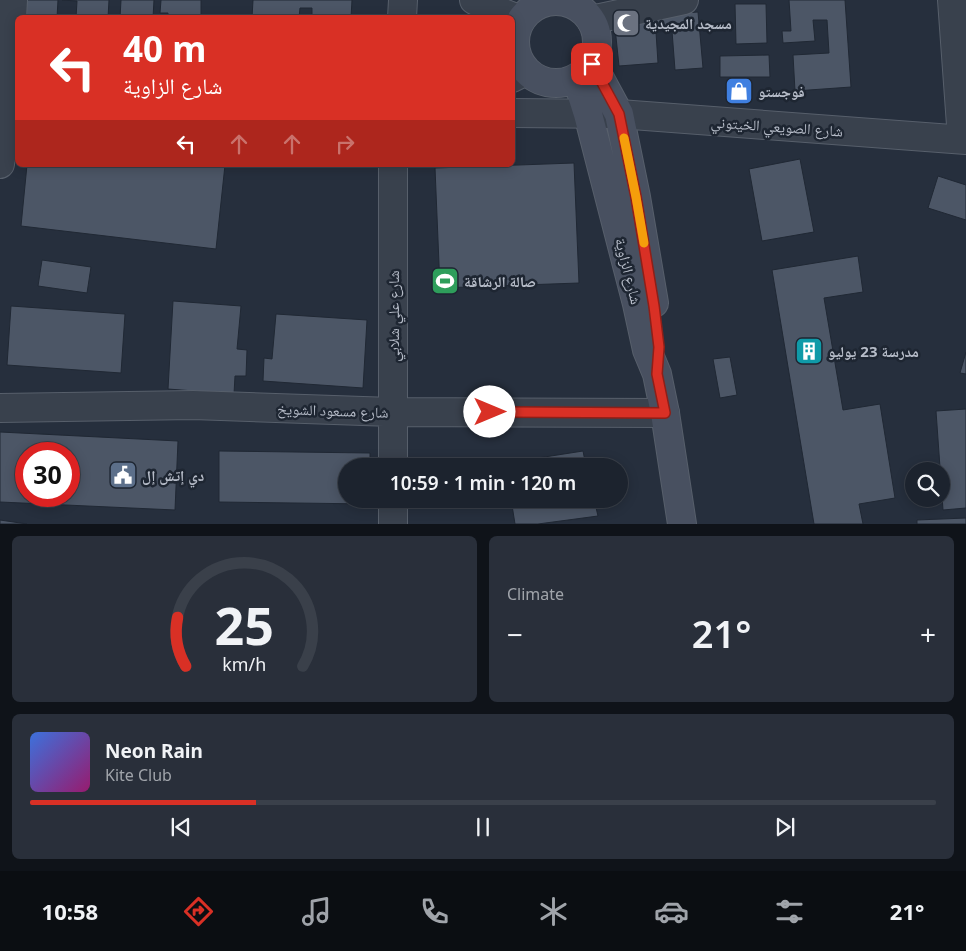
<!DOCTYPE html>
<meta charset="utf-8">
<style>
body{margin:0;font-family:"Noto Sans","Noto Naskh Arabic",sans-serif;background:#292f3a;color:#f1f3f6;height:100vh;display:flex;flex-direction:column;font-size:19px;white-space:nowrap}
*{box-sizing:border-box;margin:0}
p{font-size:16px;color:#a0a4aa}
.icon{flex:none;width:28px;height:28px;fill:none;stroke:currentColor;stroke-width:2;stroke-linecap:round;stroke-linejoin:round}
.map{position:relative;height:524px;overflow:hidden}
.panel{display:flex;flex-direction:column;gap:12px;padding:12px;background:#0f1319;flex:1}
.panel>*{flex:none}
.banner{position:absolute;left:15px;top:15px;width:500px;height:152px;border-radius:8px;box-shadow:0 2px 12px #0003,0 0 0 1px #3a404a;background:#d93025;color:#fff;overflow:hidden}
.fabs{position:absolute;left:905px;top:462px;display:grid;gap:10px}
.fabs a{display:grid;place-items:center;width:45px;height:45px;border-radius:50%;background:#1c232e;box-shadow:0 2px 12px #0003,0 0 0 1px #3a404a;font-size:25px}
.speed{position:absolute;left:15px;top:442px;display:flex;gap:10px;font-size:25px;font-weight:700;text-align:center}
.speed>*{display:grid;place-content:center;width:65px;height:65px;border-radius:50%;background:#1c232e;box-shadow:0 2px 12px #0003,0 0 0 1px #3a404a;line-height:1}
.speed .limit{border:8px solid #d22;background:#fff;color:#111}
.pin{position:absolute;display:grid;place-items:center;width:42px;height:42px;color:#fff;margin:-21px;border-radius:10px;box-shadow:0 2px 8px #0006}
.me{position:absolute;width:55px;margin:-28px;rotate:90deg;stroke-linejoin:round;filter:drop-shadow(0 0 4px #0008)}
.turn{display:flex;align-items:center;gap:18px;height:105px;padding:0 25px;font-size:22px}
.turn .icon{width:65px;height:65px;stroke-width:2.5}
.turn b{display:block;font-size:35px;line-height:42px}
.lanes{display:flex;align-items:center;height:48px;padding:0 25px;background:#0003;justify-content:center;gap:25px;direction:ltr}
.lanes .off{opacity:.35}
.big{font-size:38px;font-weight:600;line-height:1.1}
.panel .card{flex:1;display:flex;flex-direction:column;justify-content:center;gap:8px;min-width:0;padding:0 18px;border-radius:8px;background:#292f3a}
.panel .dial{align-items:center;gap:0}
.dial svg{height:130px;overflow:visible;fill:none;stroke:#3a404a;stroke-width:7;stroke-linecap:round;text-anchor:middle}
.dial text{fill:#f1f3f6;stroke:none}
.song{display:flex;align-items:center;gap:15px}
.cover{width:60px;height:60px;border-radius:8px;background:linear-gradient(135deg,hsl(220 70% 55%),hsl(320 70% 35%))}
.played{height:5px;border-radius:2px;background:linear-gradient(90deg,#d93025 25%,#3a404a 25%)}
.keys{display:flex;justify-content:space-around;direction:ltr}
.heat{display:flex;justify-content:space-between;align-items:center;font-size:28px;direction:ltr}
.panel .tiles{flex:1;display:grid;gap:12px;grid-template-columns:1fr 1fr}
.card:last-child{grid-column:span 2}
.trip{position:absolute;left:338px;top:458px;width:290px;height:50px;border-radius:25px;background:#1c232e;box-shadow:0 2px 12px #0003,0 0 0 1px #3a404a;font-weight:600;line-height:50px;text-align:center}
.tabs{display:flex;height:80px;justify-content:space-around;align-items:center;background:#0b0e12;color:#a0a4aa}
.tabs .icon{width:35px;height:35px}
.tabs .active{color:#d93025}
.tabs b{font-size:22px;color:#f1f3f6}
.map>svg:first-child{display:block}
</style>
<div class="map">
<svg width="966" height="524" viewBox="0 0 966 524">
<rect width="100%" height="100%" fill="#262f3d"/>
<path fill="#4c5666" stroke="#202834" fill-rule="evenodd" d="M 15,0 L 58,0 L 57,18 L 18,18 Z
M 62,0 L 109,0 L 108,18 L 76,18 L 77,1 Z
M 121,0 L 154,0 L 153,18 L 120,18 Z
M 161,0 L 201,0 L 201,18 L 168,18 L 168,13 L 160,13 Z
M 253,0 L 352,0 L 351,18 L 312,18 L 312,8 L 300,8 L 299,18 L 252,18 Z
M 789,0 L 845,0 L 851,87 L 795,91 L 793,55 L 829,53 L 827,20 L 813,20 L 815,41 L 783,43 L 782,31 L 791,31 Z
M 735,4 L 766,4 L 767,43 L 736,44 Z
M 698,12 L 703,68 L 675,70 L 672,31 L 656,32 L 658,63 L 619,66 L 614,18 Z
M 769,55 L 770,77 L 720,77 L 720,56 Z
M 800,159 L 814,232 L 762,241 L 749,169 Z
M 574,163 L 579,283 L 440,288 L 435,168 Z
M 27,165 L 225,165 L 216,249 L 21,226 Z
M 938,176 L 966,185 L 966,220 L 928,208 Z
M 858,256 L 863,292 L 824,298 L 843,410 L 880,404 L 895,498 L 859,504 L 863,524 L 814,524 L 772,270 Z
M 42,260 L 91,267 L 87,293 L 38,286 Z
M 173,301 L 241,306 L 237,349 L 247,350 L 246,376 L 235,376 L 234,394 L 168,389 Z
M 11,306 L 125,314 L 121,373 L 7,365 Z
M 276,314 L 367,320 L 363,388 L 263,381 L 264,358 L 272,359 Z
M 966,352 L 966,374 L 960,373 Z
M 730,357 L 737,395 L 720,398 L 713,359 Z
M 966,409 L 966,508 L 943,510 L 936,411 Z
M 0,432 L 178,441 L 175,510 L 0,502 ZM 26,454 L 69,454 L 69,496 L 26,496 Z
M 219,451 L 370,453 L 370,466 L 346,466 L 346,499 L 370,499 L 370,504 L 219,502 Z
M 583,451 L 586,466 L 507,466 L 506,463 Z
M 511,499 L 594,499 L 598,516 L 538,524 L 515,524 Z
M 966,518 L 966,524 L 917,524 L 917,520 Z
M 0,520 L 27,524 L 0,524 Z"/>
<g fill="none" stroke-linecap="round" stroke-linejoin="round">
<g stroke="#575f6b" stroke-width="30">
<path id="street" d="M 474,0 L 488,7 L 521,20
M 952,0 L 962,139
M 402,18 L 403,0
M 591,20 L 684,0
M 512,47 L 515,47
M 512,78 L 526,71
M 512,113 L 619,114 L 966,140
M 0,164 L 8,87 L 13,0
M 0,408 L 193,405 L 392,412 L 665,413
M 393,466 L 393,165
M 393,499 L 393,524"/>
</g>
<g stroke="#575f6b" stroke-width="30">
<path id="secondary" d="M515 42a41 41 0 1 1 82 0a41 41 0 1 1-82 0Z
M 592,64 L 619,114 L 636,197 L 654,303
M 577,79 L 588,114 L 637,304 L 647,350 L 657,374 L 665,413 L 682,524"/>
</g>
<use href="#street" stroke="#39414d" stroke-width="28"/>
<use href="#secondary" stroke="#485060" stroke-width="28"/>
</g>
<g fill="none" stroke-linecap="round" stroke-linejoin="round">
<g stroke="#8d1f18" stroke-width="12">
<path id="route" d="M 490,412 L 665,413 L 657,374 L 659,347 L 654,306 L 636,197 L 619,114 L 592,64"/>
</g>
<use href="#route" stroke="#d93025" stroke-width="9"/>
<path stroke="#f59e0b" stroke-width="9" d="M 624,138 L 636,197 L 644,243"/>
</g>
<defs>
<g id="mosque-square" transform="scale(1.4375)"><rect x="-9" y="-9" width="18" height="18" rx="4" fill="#6b7280" stroke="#1e2632"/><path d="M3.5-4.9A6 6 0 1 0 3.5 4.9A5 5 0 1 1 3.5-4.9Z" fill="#fff"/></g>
<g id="shop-square" transform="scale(1.4375)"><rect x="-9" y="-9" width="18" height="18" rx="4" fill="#3f7fe0" stroke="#1e2632"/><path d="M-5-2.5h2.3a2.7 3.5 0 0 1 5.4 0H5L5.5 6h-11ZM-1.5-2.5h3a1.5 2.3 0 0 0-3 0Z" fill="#fff"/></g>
<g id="stadium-square" transform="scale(1.4375)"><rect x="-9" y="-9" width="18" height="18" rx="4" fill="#2e9e5b" stroke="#1e2632"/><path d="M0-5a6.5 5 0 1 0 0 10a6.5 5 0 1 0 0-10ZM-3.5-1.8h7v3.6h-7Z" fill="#fff"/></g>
<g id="building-square" transform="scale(1.4375)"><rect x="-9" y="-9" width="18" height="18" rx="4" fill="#0f9aa8" stroke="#1e2632"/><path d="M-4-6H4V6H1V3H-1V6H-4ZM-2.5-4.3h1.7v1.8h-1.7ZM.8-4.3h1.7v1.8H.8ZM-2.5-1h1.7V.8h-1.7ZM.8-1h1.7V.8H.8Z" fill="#fff"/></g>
<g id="civic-square" transform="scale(1.4375)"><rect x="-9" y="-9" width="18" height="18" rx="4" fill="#5c6f8a" stroke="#1e2632"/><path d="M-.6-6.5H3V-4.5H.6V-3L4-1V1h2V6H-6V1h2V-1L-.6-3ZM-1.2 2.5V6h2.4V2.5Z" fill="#fff"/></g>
</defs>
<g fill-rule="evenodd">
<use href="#mosque-square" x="626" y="23"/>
<use href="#shop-square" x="739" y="91"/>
<use href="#stadium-square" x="445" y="281"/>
<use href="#building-square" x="809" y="351"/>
<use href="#civic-square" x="123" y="475"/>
</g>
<g text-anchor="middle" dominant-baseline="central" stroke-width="5" stroke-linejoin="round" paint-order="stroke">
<g font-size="15" font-weight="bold" fill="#b6bcc8" stroke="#1e2632" text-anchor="start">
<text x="645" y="23">مسجد المجيدية</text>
<text x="758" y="91">فوجستو</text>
<text x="464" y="281">صالة الرشاقة</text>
<text x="828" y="351">مدرسة 23 يوليو</text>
<text x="142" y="475">دي إتش إل</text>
</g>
<g font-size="15" fill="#b6bcc8" stroke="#1e2632">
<text transform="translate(777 126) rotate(4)">شارع الصويعي الخيتوني</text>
<text transform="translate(629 271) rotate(76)">شارع الزاوية</text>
<text transform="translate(393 316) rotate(-90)">شارع علي شلابي</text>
<text transform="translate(333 410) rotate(2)">شارع مسعود الشويخ</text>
</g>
</g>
</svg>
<div class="fabs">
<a><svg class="icon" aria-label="search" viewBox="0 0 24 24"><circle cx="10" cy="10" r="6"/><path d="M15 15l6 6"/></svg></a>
</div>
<div class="speed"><div class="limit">30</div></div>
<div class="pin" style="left:592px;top:64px;background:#d93025"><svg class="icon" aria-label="arrive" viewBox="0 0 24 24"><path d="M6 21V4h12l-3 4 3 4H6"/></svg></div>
<svg class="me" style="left:490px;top:412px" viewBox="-20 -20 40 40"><circle r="19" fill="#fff"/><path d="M0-13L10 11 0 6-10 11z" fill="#d93025"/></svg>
<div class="trip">10:59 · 1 min · 120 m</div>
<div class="banner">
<div class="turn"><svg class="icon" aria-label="left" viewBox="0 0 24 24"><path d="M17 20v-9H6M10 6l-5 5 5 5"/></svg><div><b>40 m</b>شارع الزاوية</div></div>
<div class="lanes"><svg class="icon" aria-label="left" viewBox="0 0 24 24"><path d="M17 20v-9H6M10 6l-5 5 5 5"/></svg><svg class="icon off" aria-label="ahead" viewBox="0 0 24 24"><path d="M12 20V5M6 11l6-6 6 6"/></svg><svg class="icon off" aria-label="ahead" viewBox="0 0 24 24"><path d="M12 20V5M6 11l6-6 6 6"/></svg><svg class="icon off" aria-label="right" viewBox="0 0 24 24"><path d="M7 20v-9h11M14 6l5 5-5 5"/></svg></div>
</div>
</div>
<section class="panel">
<div class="tiles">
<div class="card dial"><svg viewBox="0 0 100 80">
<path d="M14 69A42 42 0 1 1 86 69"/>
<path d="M14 69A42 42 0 0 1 9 39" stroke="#d93025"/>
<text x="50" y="56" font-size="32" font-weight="700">25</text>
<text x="50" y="72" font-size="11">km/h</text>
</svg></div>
<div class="card"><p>Climate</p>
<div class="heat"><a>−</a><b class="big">21°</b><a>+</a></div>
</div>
<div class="card">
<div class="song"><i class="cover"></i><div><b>Neon Rain</b><p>Kite Club</p></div></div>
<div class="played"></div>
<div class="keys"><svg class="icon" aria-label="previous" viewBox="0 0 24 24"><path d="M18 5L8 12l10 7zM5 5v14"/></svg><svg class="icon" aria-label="pause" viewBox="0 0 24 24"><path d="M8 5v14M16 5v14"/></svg><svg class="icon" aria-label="next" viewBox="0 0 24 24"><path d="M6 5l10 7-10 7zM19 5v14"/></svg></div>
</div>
</div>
</section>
<nav class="tabs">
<b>10:58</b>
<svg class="icon active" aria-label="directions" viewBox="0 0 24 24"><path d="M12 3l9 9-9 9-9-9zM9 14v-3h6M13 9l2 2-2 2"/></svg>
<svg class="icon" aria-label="music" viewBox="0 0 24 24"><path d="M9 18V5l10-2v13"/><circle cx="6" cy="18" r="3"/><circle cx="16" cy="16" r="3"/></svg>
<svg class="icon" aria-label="phone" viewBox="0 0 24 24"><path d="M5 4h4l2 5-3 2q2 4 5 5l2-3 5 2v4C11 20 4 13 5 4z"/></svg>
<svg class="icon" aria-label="climate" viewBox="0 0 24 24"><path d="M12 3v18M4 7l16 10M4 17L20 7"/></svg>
<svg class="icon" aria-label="car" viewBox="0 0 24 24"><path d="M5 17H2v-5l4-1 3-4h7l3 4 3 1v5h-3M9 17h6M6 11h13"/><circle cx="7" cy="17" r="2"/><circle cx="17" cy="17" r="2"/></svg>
<svg class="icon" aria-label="filters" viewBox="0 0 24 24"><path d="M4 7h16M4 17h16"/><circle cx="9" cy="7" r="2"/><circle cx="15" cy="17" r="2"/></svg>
<b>21°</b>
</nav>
